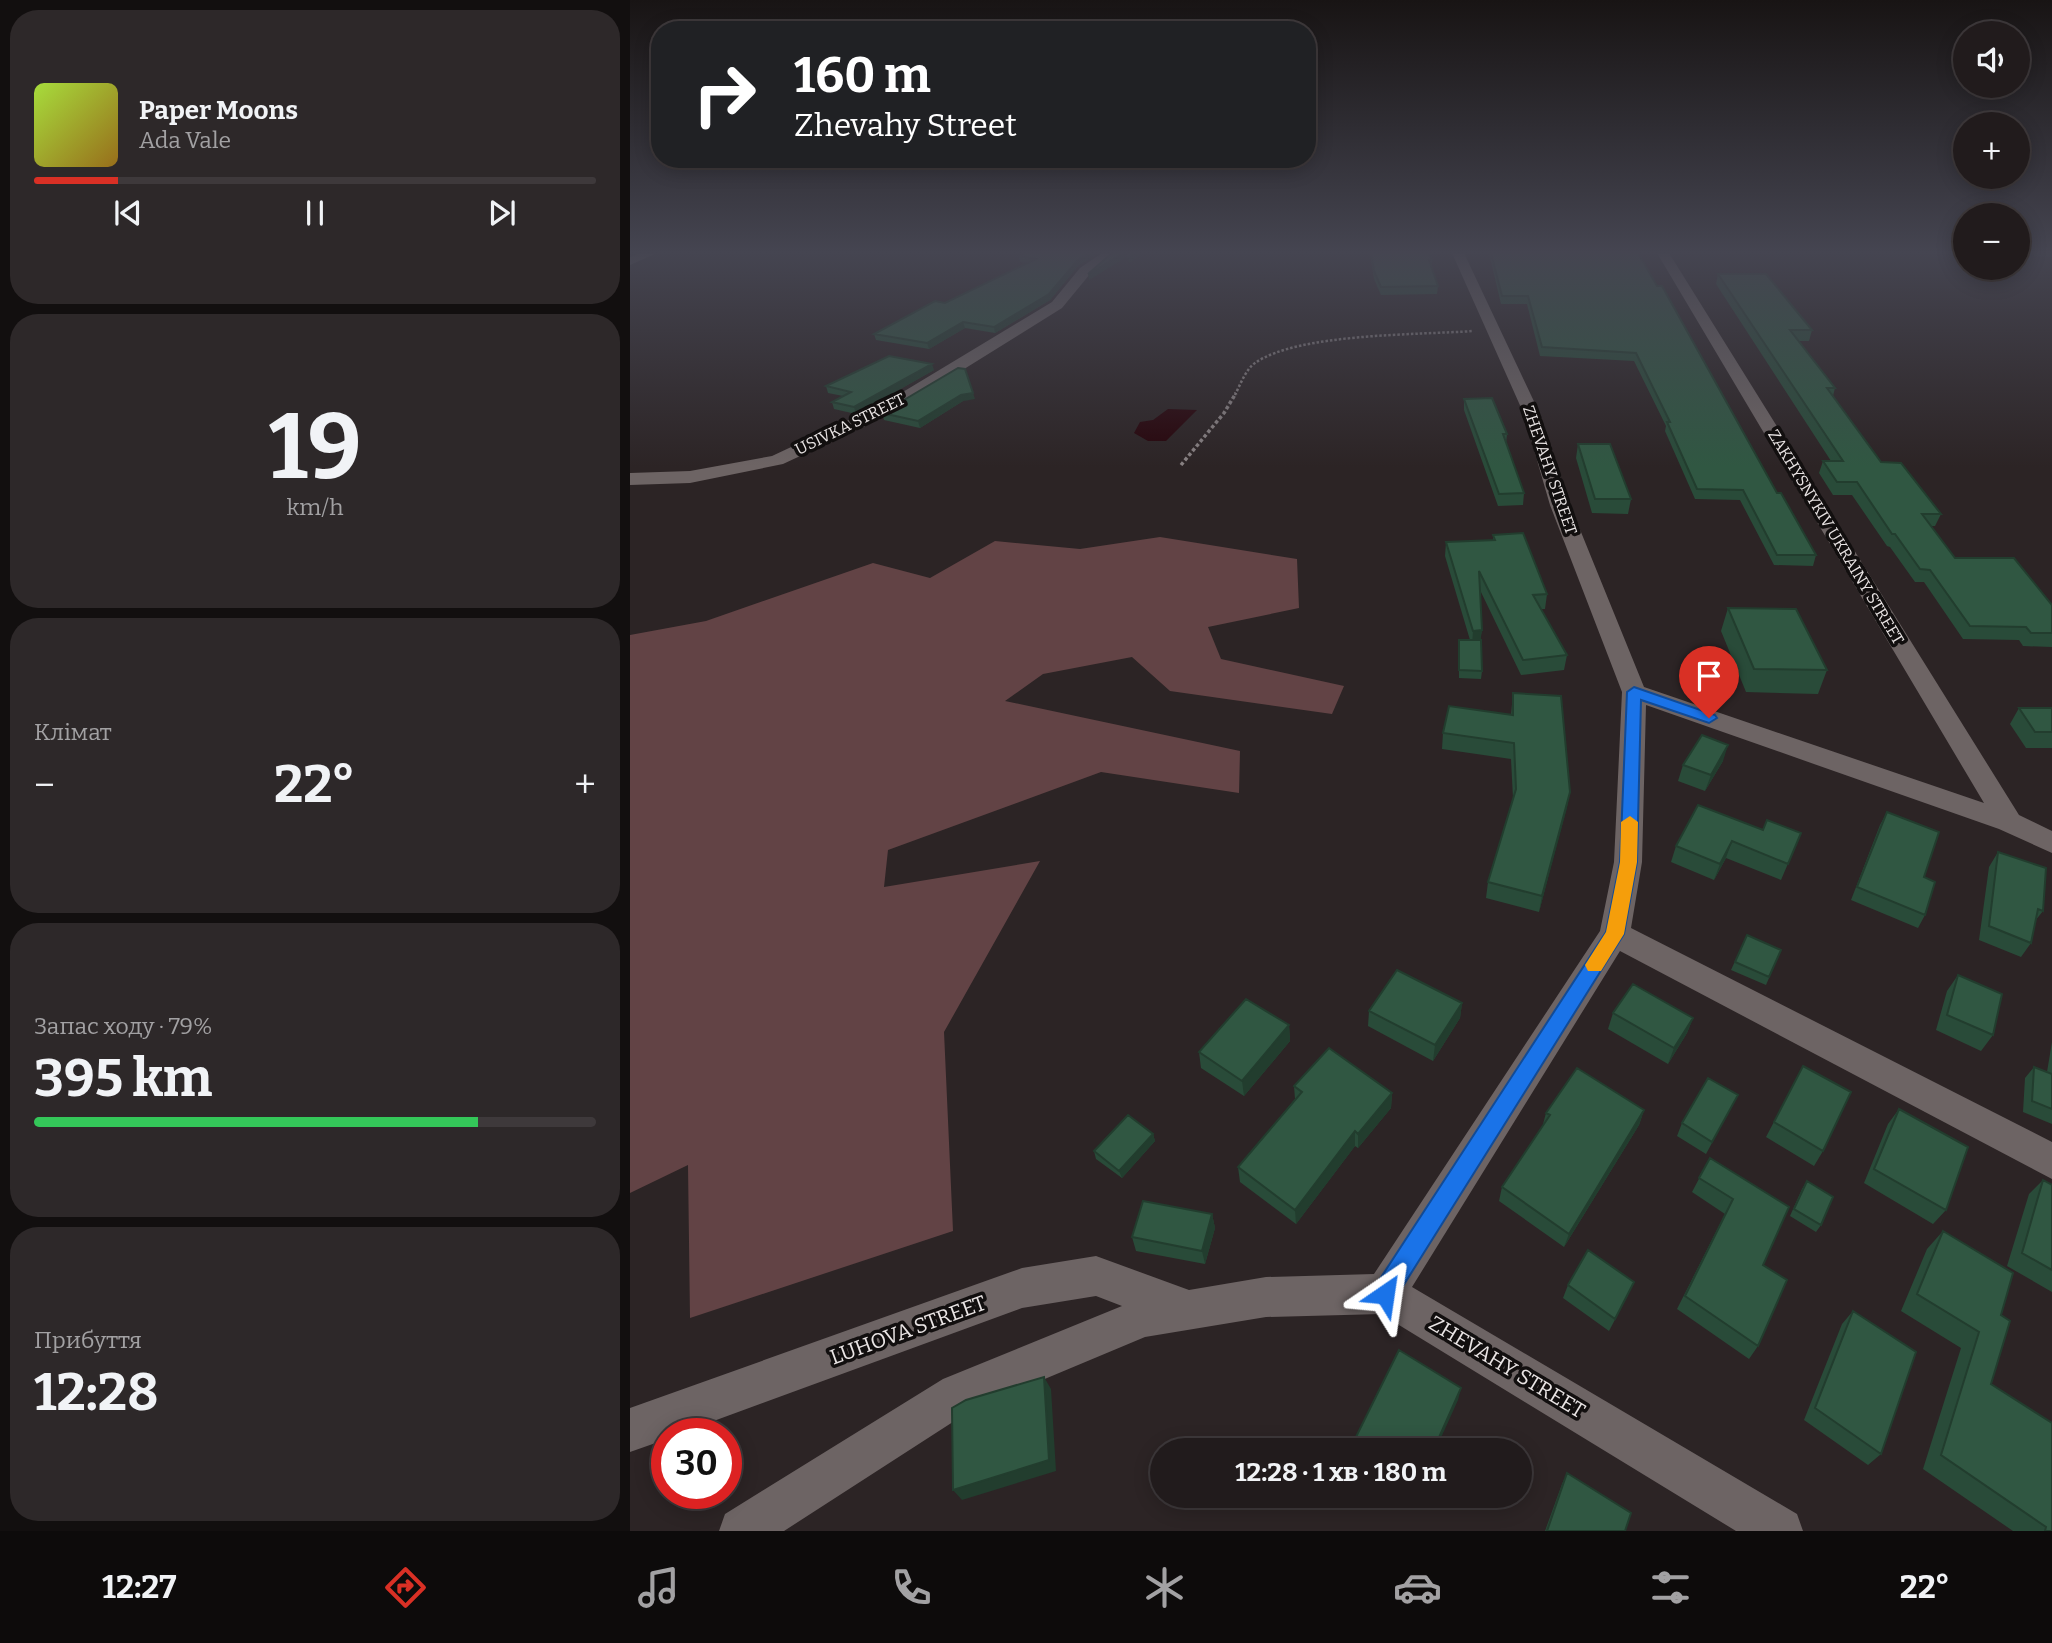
<!DOCTYPE html>
<html lang="uk">
<meta charset="utf-8">
<style>
body{margin:0;font-family:Bitter,serif;background:#2d2829;color:#f1f3f6;height:100vh;display:flex;flex-direction:column;font-size:26px;white-space:nowrap}
*{box-sizing:border-box;margin:0}
p{font-size:23px;color:#a2a1a3}
.icon{flex:none;width:38px;height:38px;fill:none;stroke:currentColor;stroke-width:2;stroke-linecap:round;stroke-linejoin:round}
.map{position:relative;flex:1;overflow:hidden}
.panel{display:flex;flex-direction:column;gap:10px;padding:10px;background:#120f0f;width:630px}
.panel>*{flex:none}
.hud{position:absolute;left:21px;top:21px;width:665px;height:147px;border-radius:28px;box-shadow:0 4px 18px #0003,0 0 0 2px #3e393b;background:#202124;color:#fff;overflow:hidden}
.tools{position:absolute;left:1323px;top:21px;display:grid;gap:14px}
.tools a{display:grid;place-items:center;width:77px;height:77px;border-radius:50%;background:#211b1c;box-shadow:0 4px 18px #0003,0 0 0 2px #3e393b;font-size:35px}
.speed{position:absolute;left:21px;top:1418px;display:flex;gap:14px;font-size:35px;font-weight:700;text-align:center}
.speed>*{display:grid;place-content:center;width:91px;height:91px;border-radius:50%;background:#211b1c;box-shadow:0 4px 18px #0003,0 0 0 2px #3e393b;line-height:1}
.speed .limit{border:10px solid #d22;background:#fff;color:#111}
.pin{position:absolute;display:grid;place-items:center;width:60px;height:60px;color:#fff;margin:-72px -30px;border-radius:50% 50% 50% 0;rotate:-45deg;box-shadow:0 0 7px #0007}
.pin .icon{rotate:45deg}
.me{position:absolute;width:77px;margin:-38px;rotate:32deg;stroke-linejoin:round;filter:drop-shadow(0 0 5px #0008)}
.turn{display:flex;align-items:center;gap:24px;height:147px;padding:0 28px;font-size:32px}
.turn .icon{width:91px;height:91px;stroke-width:2.5}
.turn b{display:block;font-size:49px;line-height:60px}
.big{font-size:52px;font-weight:700;line-height:1.1}
.panel .card{flex:1;display:flex;flex-direction:column;justify-content:center;gap:10px;min-width:0;padding:0 24px;border-radius:28px;background:#2d2829}
.panel .dial{align-items:center;gap:0}
.dial b{font-size:91px;line-height:1}
.song{display:flex;align-items:center;gap:21px}
.cover{width:84px;height:84px;border-radius:10px;background:linear-gradient(135deg,hsl(80 70% 55%),hsl(40 70% 35%))}
.played{height:7px;border-radius:4px;background:linear-gradient(90deg,#d93025 15%,#3e393b 15%)}
.keys{display:flex;justify-content:space-around;direction:ltr}
.heat{display:flex;justify-content:space-between;align-items:center;font-size:38px;direction:ltr}
.charge{height:10px;border-radius:5px;background:linear-gradient(90deg,#34c759 79%,#3e393b 0)}
.trip{position:absolute;left:520px;top:1438px;width:382px;height:70px;border-radius:35px;background:#211b1c;box-shadow:0 4px 18px #0003,0 0 0 2px #3e393b;font-weight:700;line-height:70px;text-align:center}
.menu{display:flex;height:112px;justify-content:space-around;align-items:center;background:#0d0b0b;color:#a2a1a3}
.menu .icon{width:49px;height:49px}
.menu .selected{color:#d93025}
.menu b{font-size:32px;color:#f1f3f6}
main{display:flex;flex:1;min-height:0}
.map>svg:first-child{display:block}
</style>
<main>
<section class="panel">
<div class="card">
<div class="song"><i class="cover"></i><div><b>Paper Moons</b><p>Ada Vale</p></div></div>
<div class="played"></div>
<div class="keys"><svg class="icon" aria-label="previous" viewBox="0 0 24 24"><path d="M18 5L8 12l10 7zM5 5v14"/></svg><svg class="icon" aria-label="pause" viewBox="0 0 24 24"><path d="M8 5v14M16 5v14"/></svg><svg class="icon" aria-label="next" viewBox="0 0 24 24"><path d="M6 5l10 7-10 7zM19 5v14"/></svg></div>
</div>
<div class="card dial"><b>19</b><p>km/h</p></div>
<div class="card"><p>Клімат</p>
<div class="heat"><a>−</a><b class="big">22°</b><a>+</a></div>
</div>
<div class="card"><p>Запас ходу · 79%</p><b class="big">395 km</b><div class="charge"></div></div>
<div class="card"><p>Прибуття</p><b class="big">12:28</b></div>
</section>
<div class="map">
<svg width="1422" height="1531" viewBox="0 0 1422 1531">
<rect width="100%" height="100%" fill="#2c2425"/>
<path fill="#624345" d="M 530,537 L 667,559 L 669,608 L 578,627 L 591,659 L 714,686 L 702,714 L 540,691 L 502,657 L 413,674 L 375,701 L 610,751 L 609,793 L 471,772 L 258,850 L 254,887 L 410,861 L 314,1032 L 323,1231 L 60,1318 L 58,1165 L 0,1193 L 0,635 L 76,621 L 243,563 L 300,578 L 365,541 L 450,549 Z"/>
<path fill="#27050b" d="M 538,409 L 567,410 L 536,441 L 518,441 L 504,433 L 510,422 L 523,420 Z"/>
<g fill="none" stroke-linecap="round" stroke-linejoin="round">
<path stroke="#888182" stroke-width="2.5" stroke-dasharray="2.5 2" stroke-linecap="butt" d="M 605,395 C 610,385 616,369 625,363 C 668,333 788,335 843,331"/>
<path stroke="#888182" stroke-width="3.5" stroke-dasharray="3.5 2.5" stroke-linecap="butt" d="M 551,465 L 594,413 L 606,393"/>
<path fill="#6d6464" fill-rule="evenodd" d="M 11,253 L 27,253 L 0,265 L 0,257 Z
M 472,253 L 486,253 L 460,274 L 432,308 L 265,412 L 153,464 L 60,483 L 0,485 L 0,473 L 60,471 L 142,456 L 253,404 L 422,302 L 450,268 Z
M 822,253 L 834,253 L 909,412 L 940,505 L 1014,687 L 1354,803 L 1027,253 L 1039,253 L 1389,815 L 1422,831 L 1422,853 L 1369,829 L 1016,705 L 1012,862 L 1001,928 L 1422,1142 L 1422,1179 L 990,951 L 782,1287 L 1167,1514 L 1173,1531 L 1106,1531 L 751,1314 L 636,1317 L 515,1337 L 343,1409 L 154,1531 L 89,1531 L 95,1514 L 313,1379 L 492,1306 L 466,1296 L 392,1308 L 51,1433 L 37,1433 L 37,1439 L 0,1452 L 0,1408 L 392,1268 L 466,1256 L 559,1290 L 636,1277 L 744,1274 L 970,931 L 984,862 L 992,692 L 920,505 L 893,412 Z"/>
</g>
<path fill="#294b39" d="M 740,253 L 801,253 L 801,254 L 800,254 L 802,260 L 801,266 L 808,286 L 807,294 L 751,295 L 744,279 Z
M 859,253 L 1008,253 L 1147,493 L 1186,555 L 1183,566 L 1144,565 L 1110,500 L 1065,499 L 1035,431 L 1036,426 L 1004,361 L 910,356 L 897,304 L 871,304 Z
M 1396,253 L 1422,253 L 1422,257 L 1398,255 Z
M 389,256 L 448,266 L 420,300 L 365,333 L 335,328 L 299,349 L 246,340 L 244,334 L 315,303 L 398,263 L 390,262 Z
M 1088,274 L 1182,330 L 1179,341 L 1168,341 L 1205,388 L 1203,396 L 1251,462 L 1311,514 L 1305,526 L 1301,526 L 1325,558 L 1422,605 L 1422,647 L 1393,646 L 1389,640 L 1333,639 L 1294,582 L 1285,582 L 1260,547 L 1257,546 L 1222,495 L 1203,495 L 1189,473 L 1193,461 L 1201,461 L 1086,284 Z
M 304,370 L 226,414 L 204,409 L 202,402 L 213,396 L 198,393 L 196,386 Z
M 345,399 L 333,401 L 290,428 L 254,420 L 252,413 Z
M 834,399 L 877,434 L 876,444 L 894,493 L 893,505 L 868,506 L 834,410 Z
M 948,444 L 1001,499 L 998,514 L 962,513 L 946,458 Z
M 863,535 L 917,594 L 915,609 L 911,609 L 937,655 L 934,670 L 891,675 L 850,590 L 852,630 L 850,640 L 852,671 L 851,679 L 829,678 L 829,640 L 840,640 L 815,556 L 816,542 L 863,540 Z
M 1098,608 L 1197,670 L 1188,694 L 1116,692 L 1091,631 Z
M 883,693 L 940,792 L 909,912 L 856,898 L 858,882 L 883,798 L 881,759 L 812,749 L 813,733 L 881,715 Z
M 1389,708 L 1422,708 L 1422,748 L 1396,748 L 1380,724 Z
M 1093,761 L 1075,791 L 1048,781 L 1053,765 Z
M 1257,812 L 1294,877 L 1295,915 L 1288,928 L 1221,900 L 1250,825 Z
M 1133,830 L 1171,833 L 1151,880 L 1096,858 L 1084,880 L 1041,862 L 1046,846 Z
M 1368,852 L 1413,911 L 1405,921 L 1401,943 L 1391,957 L 1349,940 L 1359,867 Z
M 1117,935 L 1151,950 L 1136,985 L 1101,970 Z
M 1328,975 L 1363,1035 L 1351,1051 L 1306,1030 L 1317,991 Z
M 832,1003 L 830,1018 L 803,1061 L 738,1026 L 739,1011 Z
M 983,1013 L 1063,1018 L 1057,1033 L 1038,1064 L 978,1029 Z
M 659,1025 L 660,1041 L 614,1096 L 571,1068 L 569,1052 Z
M 1422,1042 L 1422,1124 L 1393,1112 L 1395,1078 L 1404,1067 L 1417,1072 Z
M 1173,1066 L 1193,1151 L 1184,1166 L 1136,1137 Z
M 664,1086 L 762,1093 L 761,1108 L 728,1148 L 725,1146 L 666,1224 L 610,1182 L 608,1167 L 665,1099 Z
M 1108,1095 L 1076,1154 L 1047,1136 L 1052,1123 Z
M 1269,1109 L 1316,1210 L 1303,1224 L 1234,1183 L 1258,1124 Z
M 1014,1110 L 1009,1125 L 934,1247 L 869,1201 L 872,1187 L 912,1128 L 916,1113 Z
M 523,1134 L 525,1141 L 492,1178 L 466,1159 L 464,1151 Z
M 1080,1158 L 1159,1207 L 1133,1265 L 1128,1346 L 1119,1359 L 1047,1309 L 1095,1214 L 1062,1192 Z
M 1413,1180 L 1422,1185 L 1422,1292 L 1377,1266 L 1399,1194 Z
M 1177,1181 L 1191,1225 L 1186,1232 L 1160,1216 L 1172,1189 Z
M 582,1214 L 585,1228 L 575,1264 L 506,1251 L 502,1237 Z
M 1313,1231 L 1371,1315 L 1361,1384 L 1422,1531 L 1383,1531 L 1293,1469 L 1331,1348 L 1271,1311 L 1297,1249 Z
M 938,1285 L 998,1295 L 979,1331 L 933,1298 Z
M 1223,1311 L 1251,1454 L 1238,1465 L 1174,1420 L 1212,1324 Z
M 937,1473 L 995,1531 L 915,1531 L 932,1484 Z
M 773,1496 L 785,1496 L 782,1503 Z"/>
<path fill="#223d2e" d="M 459,253 L 468,253 L 448,266 L 420,300 L 365,333 L 364,327 L 447,261 Z
M 494,253 L 495,258 L 459,280 L 458,274 Z
M 505,253 L 513,253 L 499,263 L 498,258 Z
M 333,322 L 335,328 L 299,349 L 297,343 Z
M 302,364 L 304,370 L 226,414 L 224,407 Z
M 343,393 L 345,399 L 333,401 L 290,428 L 288,421 L 331,395 Z
M 852,630 L 850,644 L 842,646 L 843,631 Z
M 1098,745 L 1093,761 L 1075,791 L 1081,775 Z
M 940,792 L 937,808 L 909,912 L 912,896 Z
M 1102,841 L 1096,858 L 1084,880 L 1090,864 Z
M 832,1003 L 830,1018 L 803,1061 L 805,1045 Z
M 1063,1018 L 1057,1033 L 1038,1064 L 1044,1048 Z
M 659,1025 L 660,1041 L 614,1096 L 612,1081 Z
M 762,1093 L 761,1108 L 728,1148 L 728,1134 Z
M 1014,1110 L 1009,1125 L 934,1247 L 939,1234 Z
M 725,1131 L 725,1146 L 666,1224 L 665,1210 Z
M 523,1134 L 525,1141 L 492,1178 L 489,1171 Z
M 582,1214 L 585,1228 L 575,1264 L 572,1251 Z
M 414,1377 L 421,1389 L 426,1471 L 332,1500 L 323,1490 Z
M 831,1388 L 828,1400 L 805,1451 L 803,1451 Z"/>
<path fill="#305742" stroke="#223d2e" stroke-width="2" d="M 396,253 L 459,253 L 447,261 L 419,294 L 364,327 L 333,322 L 297,343 L 244,334 L 305,301 L 315,303 L 406,259 L 389,256 Z
M 482,253 L 494,253 L 458,274 Z
M 495,253 L 505,253 L 498,258 Z
M 741,253 L 799,253 L 802,260 L 799,260 L 808,286 L 751,287 L 744,271 Z
M 861,253 L 1008,253 L 1027,286 L 1032,286 L 1147,493 L 1151,493 L 1186,555 L 1147,555 L 1113,490 L 1067,489 L 1037,422 L 1040,422 L 1006,353 L 912,347 L 898,296 L 872,296 Z
M 1088,274 L 1136,274 L 1182,330 L 1160,330 L 1205,388 L 1197,388 L 1251,462 L 1271,463 L 1311,514 L 1292,514 L 1325,558 L 1384,558 L 1422,605 L 1422,633 L 1401,633 L 1396,627 L 1340,626 L 1300,570 L 1290,569 L 1265,534 L 1262,534 L 1227,482 L 1207,482 L 1193,461 L 1213,461 Z
M 259,356 L 302,364 L 224,407 L 202,402 L 221,392 L 196,386 Z
M 328,368 L 335,369 L 343,393 L 331,395 L 288,421 L 252,413 Z
M 862,398 L 877,434 L 873,434 L 894,493 L 869,494 L 834,399 Z
M 948,444 L 980,444 L 1001,499 L 965,499 Z
M 893,533 L 917,594 L 903,595 L 937,655 L 893,660 L 849,571 L 852,630 L 843,631 L 816,542 L 865,540 L 863,535 Z
M 1098,608 L 1166,609 L 1197,670 L 1124,669 Z
M 829,640 L 851,640 L 852,671 L 829,670 Z
M 883,693 L 931,696 L 940,792 L 912,896 L 858,882 L 886,789 L 884,743 L 813,733 L 819,706 L 883,715 Z
M 1389,708 L 1422,708 L 1422,732 L 1405,732 Z
M 1072,735 L 1098,745 L 1081,775 L 1053,765 Z
M 1068,805 L 1133,830 L 1137,820 L 1171,833 L 1158,864 L 1102,841 L 1090,864 L 1046,846 Z
M 1257,812 L 1309,832 L 1294,877 L 1305,882 L 1295,915 L 1227,887 Z
M 1368,852 L 1416,868 L 1413,911 L 1408,909 L 1401,943 L 1359,926 Z
M 1117,935 L 1151,950 L 1139,977 L 1105,962 Z
M 767,970 L 832,1003 L 805,1045 L 739,1011 Z
M 1328,975 L 1372,994 L 1363,1035 L 1317,1015 Z
M 1003,984 L 1063,1018 L 1044,1048 L 983,1013 Z
M 616,999 L 659,1025 L 612,1081 L 569,1052 Z
M 699,1048 L 762,1093 L 728,1134 L 725,1131 L 665,1210 L 608,1167 L 672,1092 L 664,1086 Z
M 1173,1066 L 1221,1092 L 1193,1151 L 1144,1122 Z
M 1404,1067 L 1422,1074 L 1422,1109 L 1402,1101 Z
M 947,1068 L 1014,1110 L 939,1234 L 872,1187 L 920,1115 L 916,1113 Z
M 1078,1078 L 1108,1095 L 1082,1142 L 1052,1123 Z
M 1269,1109 L 1338,1147 L 1316,1210 L 1244,1169 Z
M 498,1115 L 523,1134 L 489,1171 L 464,1151 Z
M 1080,1158 L 1159,1207 L 1133,1265 L 1157,1280 L 1128,1346 L 1055,1296 L 1103,1199 L 1069,1178 Z
M 1413,1180 L 1422,1185 L 1422,1270 L 1392,1253 Z
M 1177,1181 L 1203,1197 L 1191,1225 L 1164,1209 Z
M 513,1201 L 582,1214 L 572,1251 L 502,1237 Z
M 1313,1231 L 1383,1273 L 1371,1315 L 1380,1321 L 1361,1384 L 1422,1423 L 1422,1531 L 1415,1531 L 1416,1527 L 1311,1455 L 1349,1332 L 1287,1294 Z
M 958,1250 L 1004,1282 L 985,1319 L 938,1285 Z
M 1223,1311 L 1286,1352 L 1251,1454 L 1185,1408 Z
M 769,1350 L 831,1388 L 803,1451 L 722,1451 L 720,1449 Z
M 414,1377 L 419,1460 L 323,1490 L 322,1408 L 336,1400 Z
M 937,1473 L 1001,1513 L 995,1531 L 917,1531 Z"/>
<linearGradient id="sky" x2="0" y2="1"><stop stop-color="#181414"/><stop offset="0.54" stop-color="#454551"/><stop offset="1" stop-color="#454551" stop-opacity="0"/></linearGradient>
<rect width="1422" height="467" fill="url(#sky)"/>
<path fill="#1a73e8" stroke="#114b97" stroke-width="2" d="M 1004,687 L 1085,715 L 1087,718 L 1079,723 L 1011,700 L 1007,862 L 994,934 L 763,1302 L 755,1306 L 746,1302 L 743,1294 L 746,1285 L 976,932 L 990,862 L 997,692 Z"/>
<path fill="#f59e0b" d="M 1000,816 L 1008,822 L 1007,862 L 994,934 L 971,971 L 958,971 L 955,965 L 976,932 L 990,862 L 991,822 Z"/>
<g text-anchor="middle" dominant-baseline="central" stroke-width="7" stroke-linejoin="round" paint-order="stroke">
<g font-size="16" fill="#eae5e5" stroke="#120f0f">
<text transform="translate(220 424) rotate(-26)">USIVKA STREET</text>
<text transform="translate(920 470) rotate(71)">ZHEVAHY STREET</text>
<text transform="translate(1206 537) rotate(59)">ZAKHYSNYKIV UKRAINY STREET</text>
</g>
<g font-size="21" fill="#eae5e5" stroke="#120f0f">
<text transform="translate(278 1330) rotate(-20)">LUHOVA STREET</text>
<text transform="translate(877 1367) rotate(31)">ZHEVAHY STREET</text>
</g>
</g>
</svg>
<div class="tools">
<a><svg class="icon" aria-label="sound" viewBox="0 0 24 24"><path d="M4 9h4l5-4v14l-5-4H4zM17 9q2 3 0 6"/></svg></a>
<a>+</a>
<a>−</a>
</div>
<div class="speed"><div class="limit">30</div></div>
<div class="pin" style="left:1079px;top:718px;background:#d93025"><svg class="icon" aria-label="arrive" viewBox="0 0 24 24"><path d="M6 21V4h12l-3 4 3 4H6"/></svg></div>
<svg class="me" style="left:755px;top:1294px" viewBox="-20 -20 40 40"><path d="M0-17L14 15 0 8-14 15z" fill="#1a73e8" stroke="#fff" stroke-width="4"/></svg>
<div class="trip">12:28 · 1 хв · 180 m</div>
<div class="hud">
<div class="turn"><svg class="icon" aria-label="right" viewBox="0 0 24 24"><path d="M7 20v-9h11M14 6l5 5-5 5"/></svg><div><b>160 m</b>Zhevahy Street</div></div>
</div>
</div>
</main>
<nav class="menu">
<b>12:27</b>
<svg class="icon selected" aria-label="directions" viewBox="0 0 24 24"><path d="M12 3l9 9-9 9-9-9zM9 14v-3h6M13 9l2 2-2 2"/></svg>
<svg class="icon" aria-label="music" viewBox="0 0 24 24"><path d="M9 18V5l10-2v13"/><circle cx="6" cy="18" r="3"/><circle cx="16" cy="16" r="3"/></svg>
<svg class="icon" aria-label="phone" viewBox="0 0 24 24"><path d="M5 4h4l2 5-3 2q2 4 5 5l2-3 5 2v4C11 20 4 13 5 4z"/></svg>
<svg class="icon" aria-label="climate" viewBox="0 0 24 24"><path d="M12 3v18M4 7l16 10M4 17L20 7"/></svg>
<svg class="icon" aria-label="car" viewBox="0 0 24 24"><path d="M5 17H2v-5l4-1 3-4h7l3 4 3 1v5h-3M9 17h6M6 11h13"/><circle cx="7" cy="17" r="2"/><circle cx="17" cy="17" r="2"/></svg>
<svg class="icon" aria-label="filters" viewBox="0 0 24 24"><path d="M4 7h16M4 17h16"/><circle cx="9" cy="7" r="2"/><circle cx="15" cy="17" r="2"/></svg>
<b>22°</b>
</nav>
